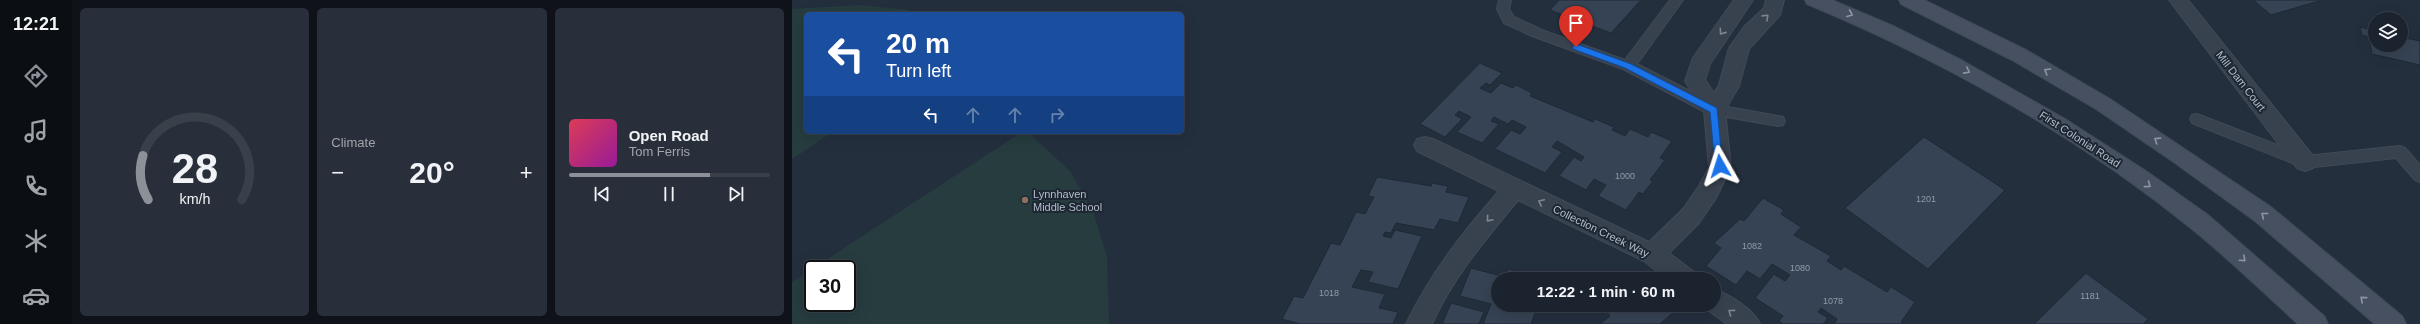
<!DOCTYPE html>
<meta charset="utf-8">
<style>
body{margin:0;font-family:Arial,sans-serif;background:#282f3a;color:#f1f3f6;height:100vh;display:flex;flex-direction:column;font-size:15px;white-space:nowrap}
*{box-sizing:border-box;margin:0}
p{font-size:13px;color:#a0a4aa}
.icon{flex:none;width:22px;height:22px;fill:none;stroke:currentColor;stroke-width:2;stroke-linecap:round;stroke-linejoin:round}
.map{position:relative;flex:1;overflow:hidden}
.panel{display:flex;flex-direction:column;gap:8px;padding:8px;background:#0f1319;width:720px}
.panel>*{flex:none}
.banner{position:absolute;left:12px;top:12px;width:380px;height:122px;border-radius:6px;box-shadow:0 4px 16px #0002,0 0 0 1px #39404a;background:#1a4fa0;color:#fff;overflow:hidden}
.fabs{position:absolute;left:1576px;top:12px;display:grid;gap:8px}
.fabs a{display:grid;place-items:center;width:40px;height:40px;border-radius:50%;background:#1b232e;box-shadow:0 4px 16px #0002,0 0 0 1px #39404a;font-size:20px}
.speed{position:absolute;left:12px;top:260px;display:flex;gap:8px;font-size:20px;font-weight:700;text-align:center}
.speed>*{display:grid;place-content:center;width:52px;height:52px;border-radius:50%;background:#1b232e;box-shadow:0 4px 16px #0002,0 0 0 1px #39404a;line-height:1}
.speed .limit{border:2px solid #111;border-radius:6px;background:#fff;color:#111}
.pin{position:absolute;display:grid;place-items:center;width:34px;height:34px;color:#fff;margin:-41px -17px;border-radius:50% 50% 50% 0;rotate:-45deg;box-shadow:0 0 4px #0007}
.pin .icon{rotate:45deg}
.me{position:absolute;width:44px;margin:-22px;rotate:354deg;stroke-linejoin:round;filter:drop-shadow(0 0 3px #0008)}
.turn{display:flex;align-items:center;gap:14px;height:84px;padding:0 16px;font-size:18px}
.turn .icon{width:52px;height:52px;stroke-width:2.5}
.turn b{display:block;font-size:28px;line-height:34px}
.lanes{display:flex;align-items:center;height:38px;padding:0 16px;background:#0003;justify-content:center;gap:20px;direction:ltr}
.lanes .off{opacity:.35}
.big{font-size:30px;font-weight:600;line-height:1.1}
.panel .widget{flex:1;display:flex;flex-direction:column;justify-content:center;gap:6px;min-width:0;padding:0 14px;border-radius:6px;background:#282f3a}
.panel .dial{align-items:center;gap:0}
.dial svg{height:104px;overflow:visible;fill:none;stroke:#39404a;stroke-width:7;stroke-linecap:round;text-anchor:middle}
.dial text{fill:#f1f3f6;stroke:none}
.song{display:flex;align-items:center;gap:12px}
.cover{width:48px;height:48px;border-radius:6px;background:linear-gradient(135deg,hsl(350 70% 55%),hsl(300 70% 35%))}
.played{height:4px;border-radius:2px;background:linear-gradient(90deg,#8c9099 70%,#39404a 70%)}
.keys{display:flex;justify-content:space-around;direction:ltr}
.heat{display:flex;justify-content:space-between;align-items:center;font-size:22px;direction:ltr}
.panel .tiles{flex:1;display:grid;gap:8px;grid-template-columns:repeat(3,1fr)}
.trip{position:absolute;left:699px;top:272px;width:230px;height:40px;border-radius:20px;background:#1b232e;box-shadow:0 4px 16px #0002,0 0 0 1px #39404a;font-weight:600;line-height:40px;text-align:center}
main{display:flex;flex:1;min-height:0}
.tabs{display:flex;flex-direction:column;width:72px;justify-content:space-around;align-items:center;background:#0b0e12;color:#a0a4aa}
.tabs .icon{width:28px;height:28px}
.tabs .current{color:#8c9099}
.tabs b{font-size:18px;color:#f1f3f6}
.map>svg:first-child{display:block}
</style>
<main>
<nav class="tabs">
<b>12:21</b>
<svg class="icon current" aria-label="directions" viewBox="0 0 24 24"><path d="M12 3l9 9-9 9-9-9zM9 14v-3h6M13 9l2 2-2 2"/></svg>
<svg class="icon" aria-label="music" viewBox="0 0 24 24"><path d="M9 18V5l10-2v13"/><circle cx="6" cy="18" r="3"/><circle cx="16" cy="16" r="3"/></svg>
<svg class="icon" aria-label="phone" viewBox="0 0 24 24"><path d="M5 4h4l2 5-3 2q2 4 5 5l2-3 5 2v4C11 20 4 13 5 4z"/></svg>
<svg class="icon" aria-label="climate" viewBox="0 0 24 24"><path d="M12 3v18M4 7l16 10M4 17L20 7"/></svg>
<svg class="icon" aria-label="car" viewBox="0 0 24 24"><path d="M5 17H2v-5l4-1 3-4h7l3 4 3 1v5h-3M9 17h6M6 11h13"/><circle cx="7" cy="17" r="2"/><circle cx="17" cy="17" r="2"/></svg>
</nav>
<section class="panel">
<div class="tiles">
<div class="widget dial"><svg viewBox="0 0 100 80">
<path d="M14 69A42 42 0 1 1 86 69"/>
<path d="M14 69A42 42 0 0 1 10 35" stroke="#8c9099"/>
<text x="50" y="56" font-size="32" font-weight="700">28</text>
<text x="50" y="72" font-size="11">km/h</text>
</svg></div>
<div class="widget"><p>Climate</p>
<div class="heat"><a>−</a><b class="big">20°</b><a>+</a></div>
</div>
<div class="widget">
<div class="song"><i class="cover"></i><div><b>Open Road</b><p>Tom Ferris</p></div></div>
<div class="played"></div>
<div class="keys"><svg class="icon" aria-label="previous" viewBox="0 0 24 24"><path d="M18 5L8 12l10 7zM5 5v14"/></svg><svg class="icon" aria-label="pause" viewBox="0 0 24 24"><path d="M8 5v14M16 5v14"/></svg><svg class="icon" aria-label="next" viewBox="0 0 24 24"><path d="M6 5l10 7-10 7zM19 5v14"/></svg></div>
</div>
</div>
</section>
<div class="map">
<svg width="1628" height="324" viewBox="0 0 1628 324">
<rect width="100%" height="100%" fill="#242f3e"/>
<path fill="#263c3f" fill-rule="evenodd" d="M 68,5 L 116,10 L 124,14 L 14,14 L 14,132 L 41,132 L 0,159 L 0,9 Z
M 230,132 L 236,132 L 279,172 L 302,214 L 315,257 L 317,324 L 0,324 L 0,282 ZM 21,269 L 55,269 L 55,303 L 21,303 Z"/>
<path fill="#364354" stroke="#1f2835" d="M 767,0 L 849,0 L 819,33 L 758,10 Z
M 1461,0 L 1527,0 L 1527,1 L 1479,15 Z
M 1568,27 L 1583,31 L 1583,45 L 1609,45 L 1609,37 L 1628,41 L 1628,65 L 1580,54 L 1577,37 L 1570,35 Z
M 688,63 L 710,73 L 698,85 L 694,83 L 688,88 L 699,93 L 709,83 L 721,88 L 724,85 L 740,93 L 738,96 L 801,122 L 803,119 L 822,127 L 820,130 L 833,136 L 838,129 L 856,137 L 859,132 L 880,141 L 868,158 L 873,160 L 858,180 L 861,181 L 851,194 L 847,192 L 834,210 L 806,196 L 814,185 L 802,179 L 794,190 L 767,176 L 782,157 L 789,161 L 792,157 L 765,141 L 760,147 L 770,152 L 753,173 L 703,149 L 719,130 L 728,134 L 734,127 L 720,120 L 716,124 L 702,117 L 699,121 L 707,124 L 690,143 L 665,132 L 679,117 L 667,111 L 663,115 L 670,119 L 653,137 L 628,124 Z
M 1132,137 L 1213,190 L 1136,269 L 1053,208 Z
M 585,177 L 639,186 L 640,183 L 656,186 L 654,192 L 677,197 L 666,223 L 648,219 L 642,230 L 604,223 L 599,233 L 593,232 L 591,236 L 599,238 L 603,230 L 630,236 L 606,289 L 576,282 L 581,272 L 569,270 L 560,287 L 593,294 L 587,308 L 606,312 L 601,324 L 508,324 L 490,319 L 502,296 L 511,298 L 539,243 L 548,245 L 564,212 L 573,214 L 582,197 L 576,196 Z
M 971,198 L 992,210 L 989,214 L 1009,227 L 1002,235 L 1039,256 L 1035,261 L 1049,270 L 1052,266 L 1095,292 L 1099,287 L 1123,302 L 1109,322 L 1113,324 L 1042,324 L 1045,319 L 1029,308 L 1026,312 L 1036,318 L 1031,324 L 991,324 L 987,321 L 991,316 L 963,298 L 982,274 L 993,281 L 998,275 L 980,264 L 968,279 L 955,271 L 944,285 L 914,266 L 929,248 L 922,243 L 948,219 L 952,221 Z
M 679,268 L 709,276 L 706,279 L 706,305 L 746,305 L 739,324 L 691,324 L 699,304 L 668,296 Z
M 716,269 L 758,279 L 712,279 Z
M 1294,273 L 1356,319 L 1351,324 L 1242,324 Z
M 659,303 L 692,312 L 687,324 L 650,324 Z
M 824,305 L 877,305 L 883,311 L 868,324 L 808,324 L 818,316 L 815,312 Z"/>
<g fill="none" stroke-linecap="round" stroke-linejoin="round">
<g stroke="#414a57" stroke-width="2">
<path id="service" d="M 707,0 L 719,0 L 717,9 L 722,17 L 750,30 L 833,60 L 878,0 L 891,0 L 845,64 L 925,105 L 986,116 L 991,117 L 993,121 L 991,125 L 986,126 L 917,114 L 831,69 L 740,36 L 712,23 L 705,9 Z
M 1405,114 L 1514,156 L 1608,146 L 1613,148 L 1628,165 L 1628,182 L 1623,180 L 1604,158 L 1513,168 L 1400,123 L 1398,119 L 1400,115 Z"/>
</g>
<g stroke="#414a57" stroke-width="2">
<path id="minor" d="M 942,0 L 961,0 L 918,64 L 913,80 L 922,93 L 927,85 L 937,48 L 952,27 L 972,8 L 974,0 L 992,0 L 988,15 L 957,49 L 947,86 L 933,110 L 939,167 L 924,198 L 907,223 L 877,253 L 902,272 L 905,279 L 875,279 L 852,261 L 726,200 C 694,239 661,277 640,324 L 614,324 C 638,274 671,232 707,191 L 625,151 L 622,145 L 625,139 L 633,137 L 641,139 L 857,242 L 891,209 L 907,186 L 917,167 L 912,111 L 893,81 L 901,58 Z
M 1377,0 L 1396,0 L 1521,156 L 1524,162 L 1521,168 L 1513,171 L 1505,168 Z
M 922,289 C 938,295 961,309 968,324 L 935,324 L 913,308 L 912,305 L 922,305 Z"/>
</g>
<g stroke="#414a57" stroke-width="2">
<path id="secondary" d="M 1013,0 L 1040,0 L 1101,26 L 1171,61 L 1273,119 L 1354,171 L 1416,215 L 1532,316 L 1536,324 L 1506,324 C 1471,292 1437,259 1400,229 C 1285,136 1152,61 1015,4 Z
M 1107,0 L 1132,0 L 1234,50 L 1318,99 L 1479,207 L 1610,316 L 1614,324 L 1583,324 L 1463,221 L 1383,163 L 1304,109 L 1220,60 L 1109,4 Z"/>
</g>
<use href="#service" fill="#38414e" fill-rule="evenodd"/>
<use href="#minor" fill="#38414e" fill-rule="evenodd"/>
<use href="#secondary" fill="#465061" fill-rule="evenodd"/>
</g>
<defs><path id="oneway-chevron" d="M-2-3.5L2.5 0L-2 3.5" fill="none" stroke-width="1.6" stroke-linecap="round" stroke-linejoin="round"/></defs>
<g stroke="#8e96a5">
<use href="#oneway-chevron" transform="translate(1058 14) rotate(23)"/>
<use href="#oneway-chevron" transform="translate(1175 71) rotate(28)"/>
<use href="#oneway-chevron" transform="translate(1255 71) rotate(-149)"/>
<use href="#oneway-chevron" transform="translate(1365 140) rotate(-147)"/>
<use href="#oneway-chevron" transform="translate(1356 185) rotate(37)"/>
<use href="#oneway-chevron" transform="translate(1472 215) rotate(-142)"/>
<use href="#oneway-chevron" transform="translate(1451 259) rotate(42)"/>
<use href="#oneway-chevron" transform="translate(1571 299) rotate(-140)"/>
</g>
<g stroke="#7c8592">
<use href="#oneway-chevron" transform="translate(974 17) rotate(-44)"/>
<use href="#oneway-chevron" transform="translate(930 32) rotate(125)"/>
<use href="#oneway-chevron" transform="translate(749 202) rotate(-155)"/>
<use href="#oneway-chevron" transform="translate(697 219) rotate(131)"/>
<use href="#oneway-chevron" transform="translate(939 312) rotate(-144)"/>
</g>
<path fill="#1a73e8" stroke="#114b97" d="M 781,45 L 787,45 L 839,64 L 925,108 L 931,169 L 928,170 L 923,166 L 918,112 L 833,68 L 781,49 Z"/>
<circle fill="#8d6e63" stroke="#1d2633" stroke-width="1.5" cx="233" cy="200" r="4"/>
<g text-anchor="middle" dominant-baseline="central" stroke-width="4" stroke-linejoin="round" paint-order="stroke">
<g font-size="9" fill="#929caa">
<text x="833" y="176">1000</text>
<text x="1134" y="199">1201</text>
<text x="960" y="246">1082</text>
<text x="1008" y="268">1080</text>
<text x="537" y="293">1018</text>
<text x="1298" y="296">1181</text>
<text x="1041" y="301">1078</text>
</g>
<g font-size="11" fill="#b4bcc9" stroke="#1d2633">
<text transform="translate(1449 81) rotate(52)">Mill Dam Court</text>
<text transform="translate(1288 139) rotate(33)">First Colonial Road</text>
<text transform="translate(809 231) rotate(26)">Collection Creek Way</text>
</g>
<g font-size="11" fill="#b4bcc9" stroke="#1d2633" text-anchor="start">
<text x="241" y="194">Lynnhaven<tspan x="241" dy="13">Middle School</tspan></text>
</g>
</g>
</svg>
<div class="fabs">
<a><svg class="icon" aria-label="layers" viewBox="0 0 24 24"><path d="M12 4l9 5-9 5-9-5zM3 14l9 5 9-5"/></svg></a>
</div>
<div class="speed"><div class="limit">30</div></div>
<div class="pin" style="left:784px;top:47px;background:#d93025"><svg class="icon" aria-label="arrive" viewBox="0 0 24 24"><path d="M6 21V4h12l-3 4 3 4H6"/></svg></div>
<svg class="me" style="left:928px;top:166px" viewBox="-20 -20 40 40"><path d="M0-17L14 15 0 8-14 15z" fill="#1a73e8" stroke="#fff" stroke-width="4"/></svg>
<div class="trip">12:22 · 1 min · 60 m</div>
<div class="banner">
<div class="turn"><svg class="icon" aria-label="left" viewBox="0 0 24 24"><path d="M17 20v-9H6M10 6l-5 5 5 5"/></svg><div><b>20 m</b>Turn left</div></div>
<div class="lanes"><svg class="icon" aria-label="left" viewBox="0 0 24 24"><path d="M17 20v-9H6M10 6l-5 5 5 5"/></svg><svg class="icon off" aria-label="ahead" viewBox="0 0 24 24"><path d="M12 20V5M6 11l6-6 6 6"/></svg><svg class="icon off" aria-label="ahead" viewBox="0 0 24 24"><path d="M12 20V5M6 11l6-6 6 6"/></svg><svg class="icon off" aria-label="right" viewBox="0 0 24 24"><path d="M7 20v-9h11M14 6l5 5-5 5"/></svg></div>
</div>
</div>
</main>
